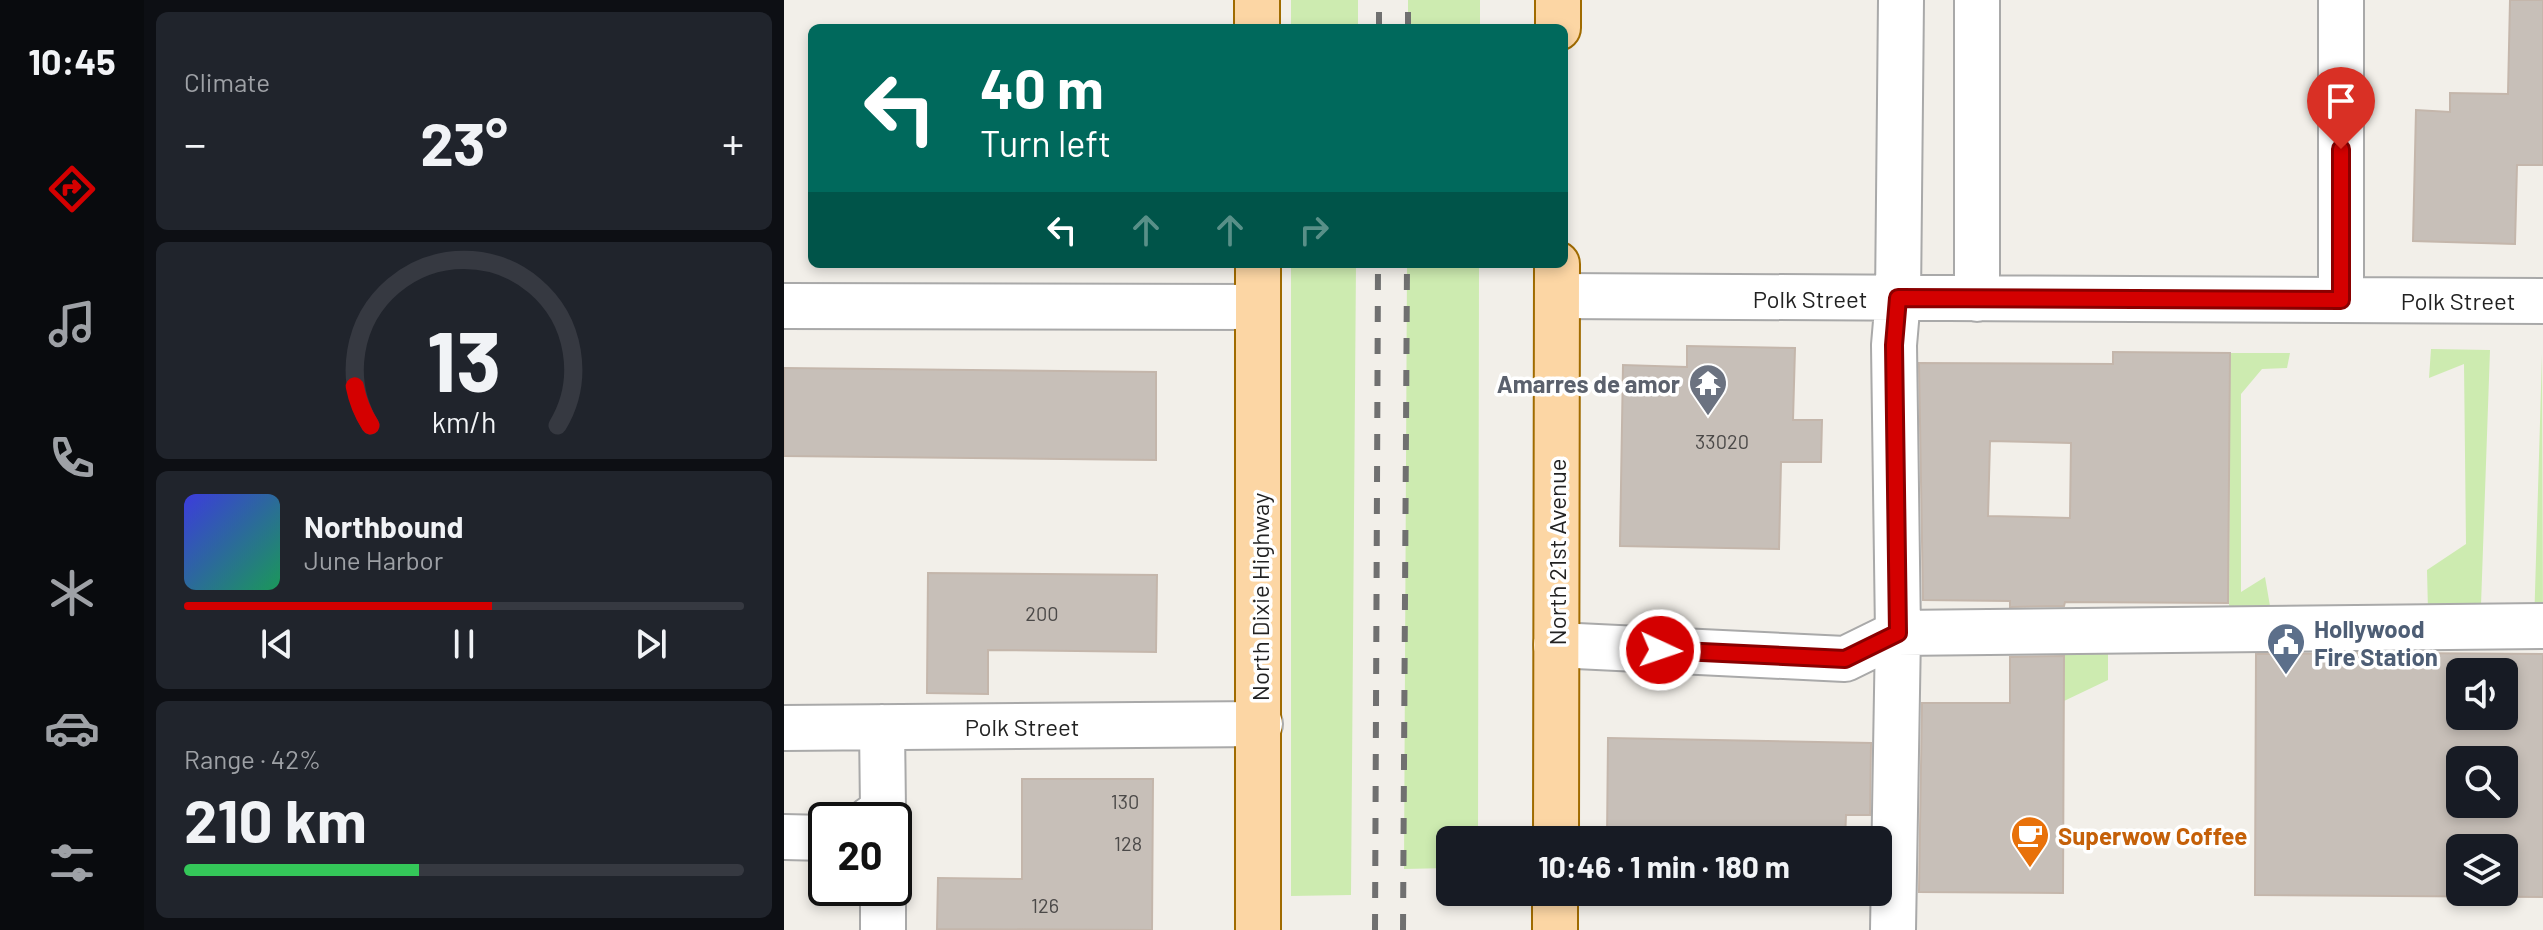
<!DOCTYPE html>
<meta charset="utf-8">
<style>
body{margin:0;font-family:Barlow,sans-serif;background:#20242c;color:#f1f3f6;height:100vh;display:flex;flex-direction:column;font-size:30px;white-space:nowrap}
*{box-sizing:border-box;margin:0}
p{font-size:26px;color:#9ea1a6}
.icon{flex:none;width:44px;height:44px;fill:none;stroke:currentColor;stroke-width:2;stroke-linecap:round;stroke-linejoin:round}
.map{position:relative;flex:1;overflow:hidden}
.details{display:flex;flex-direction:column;gap:12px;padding:12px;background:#0d0f14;width:640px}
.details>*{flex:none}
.top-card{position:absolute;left:24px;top:24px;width:760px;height:244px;border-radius:12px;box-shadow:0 4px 12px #0003;background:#00695c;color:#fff;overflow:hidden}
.controls{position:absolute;left:1662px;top:658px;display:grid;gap:16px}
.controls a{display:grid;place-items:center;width:72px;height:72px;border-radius:12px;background:#171b24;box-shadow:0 4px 12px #0003;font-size:40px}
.speed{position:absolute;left:24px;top:802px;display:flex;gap:16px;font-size:40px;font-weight:700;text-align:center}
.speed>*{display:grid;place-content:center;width:104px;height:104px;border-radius:50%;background:#171b24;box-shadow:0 4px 12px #0003;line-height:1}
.speed .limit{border:4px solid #111;border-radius:12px;background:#fff;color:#111}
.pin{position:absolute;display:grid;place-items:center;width:68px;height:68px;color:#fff;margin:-82px -34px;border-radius:50% 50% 50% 0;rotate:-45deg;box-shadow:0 0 8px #0007}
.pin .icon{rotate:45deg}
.me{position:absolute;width:88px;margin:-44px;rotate:93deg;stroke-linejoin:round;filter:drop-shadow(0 0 6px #0008)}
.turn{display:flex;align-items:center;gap:28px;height:168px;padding:0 40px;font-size:36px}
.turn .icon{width:104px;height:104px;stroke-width:2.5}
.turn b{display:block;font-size:56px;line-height:68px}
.lanes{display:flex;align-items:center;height:76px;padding:0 40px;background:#0003;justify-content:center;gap:40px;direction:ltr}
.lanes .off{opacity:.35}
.big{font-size:60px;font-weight:700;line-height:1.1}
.details .card{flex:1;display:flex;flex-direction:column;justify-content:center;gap:12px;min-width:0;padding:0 28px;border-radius:12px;background:#20242c}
.details .dial{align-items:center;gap:0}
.dial svg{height:208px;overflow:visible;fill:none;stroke:#363941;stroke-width:7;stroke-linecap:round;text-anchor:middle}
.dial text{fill:#f1f3f6;stroke:none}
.song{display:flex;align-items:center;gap:24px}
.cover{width:96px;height:96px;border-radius:12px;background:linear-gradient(135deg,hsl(240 70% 55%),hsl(150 70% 35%))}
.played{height:8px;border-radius:4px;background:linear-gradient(90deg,#d40000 55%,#363941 55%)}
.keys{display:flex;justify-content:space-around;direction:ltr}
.heat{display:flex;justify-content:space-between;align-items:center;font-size:44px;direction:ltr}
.charge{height:12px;border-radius:6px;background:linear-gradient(90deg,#34c759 42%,#363941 0)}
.trip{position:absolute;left:652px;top:826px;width:456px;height:80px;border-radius:12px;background:#171b24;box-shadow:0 4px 12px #0003;font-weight:700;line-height:80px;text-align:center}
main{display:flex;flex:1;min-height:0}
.tabs{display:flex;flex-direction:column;width:144px;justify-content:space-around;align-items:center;background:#090b0e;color:#9ea1a6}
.tabs .icon{width:56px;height:56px}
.tabs .current{color:#d40000}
.tabs b{font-size:36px;color:#f1f3f6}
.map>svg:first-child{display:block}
</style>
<main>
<nav class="tabs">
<b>10:45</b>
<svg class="icon current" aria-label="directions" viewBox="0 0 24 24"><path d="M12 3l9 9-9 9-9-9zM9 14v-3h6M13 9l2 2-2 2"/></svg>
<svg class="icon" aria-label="music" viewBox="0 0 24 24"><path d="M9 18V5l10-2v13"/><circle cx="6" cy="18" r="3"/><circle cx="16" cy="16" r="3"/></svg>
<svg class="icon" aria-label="phone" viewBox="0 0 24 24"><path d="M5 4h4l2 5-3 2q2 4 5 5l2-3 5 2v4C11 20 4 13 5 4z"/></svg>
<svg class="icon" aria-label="climate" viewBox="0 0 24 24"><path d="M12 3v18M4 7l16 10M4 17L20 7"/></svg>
<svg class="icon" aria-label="car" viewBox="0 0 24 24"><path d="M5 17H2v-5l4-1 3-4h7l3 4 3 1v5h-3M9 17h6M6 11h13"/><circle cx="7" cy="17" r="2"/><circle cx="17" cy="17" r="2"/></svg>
<svg class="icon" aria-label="filters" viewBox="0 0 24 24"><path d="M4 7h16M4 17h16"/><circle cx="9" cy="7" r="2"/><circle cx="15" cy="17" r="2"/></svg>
</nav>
<section class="details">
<div class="card"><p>Climate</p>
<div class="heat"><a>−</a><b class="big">23°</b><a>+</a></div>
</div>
<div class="card dial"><svg viewBox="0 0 100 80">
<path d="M14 69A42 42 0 1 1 86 69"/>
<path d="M14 69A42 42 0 0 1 8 54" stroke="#d40000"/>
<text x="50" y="56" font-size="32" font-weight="700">13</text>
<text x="50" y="72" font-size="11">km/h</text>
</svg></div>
<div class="card">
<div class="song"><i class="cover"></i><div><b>Northbound</b><p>June Harbor</p></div></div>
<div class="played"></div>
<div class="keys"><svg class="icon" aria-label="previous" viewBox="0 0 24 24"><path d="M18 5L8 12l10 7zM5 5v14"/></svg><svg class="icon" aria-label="pause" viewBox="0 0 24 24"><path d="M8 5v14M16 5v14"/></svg><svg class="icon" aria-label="next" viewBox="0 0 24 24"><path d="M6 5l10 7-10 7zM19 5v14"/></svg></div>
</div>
<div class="card"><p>Range · 42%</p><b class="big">210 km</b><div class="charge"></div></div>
</section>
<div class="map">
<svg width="1759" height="930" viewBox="0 0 1759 930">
<rect width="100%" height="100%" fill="#f2efe9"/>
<path fill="#cdebb0" d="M 507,0 L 574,0 L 574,28 L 507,28 Z
M 624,0 L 696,0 L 696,28 L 624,28 Z
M 507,264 L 572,264 L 567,895 L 507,896 Z
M 623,264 L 695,264 L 694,840 L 666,840 L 666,868 L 620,869 Z
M 1647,349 L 1706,350 L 1697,605 L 1694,627 L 1445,630 L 1446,353 L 1506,353 L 1503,368 L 1478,369 L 1457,394 L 1457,592 L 1481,577 L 1486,606 L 1644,611 L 1643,570 L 1682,544 L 1680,364 L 1645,378 Z
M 1758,354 L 1759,625 L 1750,626 Z
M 1284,631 L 1324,652 L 1324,680 L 1280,701 L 1280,656 Z"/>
<path fill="#c7bfb8" stroke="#c4b6ab" stroke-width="2" fill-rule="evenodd" d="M 1726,0 L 1759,0 L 1759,165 L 1733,165 L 1731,244 L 1629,241 L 1632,110 L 1666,112 L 1666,93 L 1724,94 Z
M 903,346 L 1011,348 L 1009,420 L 1038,420 L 1037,462 L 997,462 L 995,549 L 836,546 L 839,365 L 903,367 Z
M 1329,352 L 1446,353 L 1444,603 L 1281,602 L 1280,606 L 1226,607 L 1226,601 L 1139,600 L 1135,363 L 1329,364 ZM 1206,441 L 1287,443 L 1286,518 L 1204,516 Z
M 0,368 L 372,372 L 372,460 L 0,456 Z
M 144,573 L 373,575 L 372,652 L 204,650 L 204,694 L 143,693 Z
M 1610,653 L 1759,654 L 1759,897 L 1471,895 L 1472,654 ZM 1676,672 L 1720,672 L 1720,716 L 1676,716 ZM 1676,760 L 1720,760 L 1720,804 L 1676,804 ZM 1676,848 L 1720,848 L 1720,892 L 1676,892 Z
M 1280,656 L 1279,893 L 1135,892 L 1138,703 L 1226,703 L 1226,657 Z
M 824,738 L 1087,743 L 1086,815 L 1062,815 L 1061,840 L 823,840 Z
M 238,779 L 369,779 L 368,930 L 153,929 L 154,878 L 238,879 Z"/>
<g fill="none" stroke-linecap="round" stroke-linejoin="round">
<g stroke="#a9a9a9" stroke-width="48">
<path id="minor" d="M 773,296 L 1759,301
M 1193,299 L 1193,0
M 1557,300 L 1557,0
M 0,306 L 474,307
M 772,645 L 1061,659 L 1114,633 L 1110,345 L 1114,298 L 1117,0
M 0,728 L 476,724
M 85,820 L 99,810 L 98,727
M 0,837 L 42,838
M 99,930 L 99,888
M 1109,930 L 1114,633 L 1759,626"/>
</g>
<g stroke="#a06b00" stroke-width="48">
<path id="major" d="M 473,0 L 473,28
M 774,28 L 774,0
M 772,840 L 773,264
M 474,930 L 474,264
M 771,930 L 771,892"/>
</g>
<use href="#minor" stroke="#fff" stroke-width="44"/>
<use href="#major" stroke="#fcd6a4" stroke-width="44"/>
<path stroke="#707070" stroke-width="6" stroke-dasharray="16 16" stroke-linecap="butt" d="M 595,28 L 595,0
M 624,28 L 624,0
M 591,930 L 594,264
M 619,930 L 623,264"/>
</g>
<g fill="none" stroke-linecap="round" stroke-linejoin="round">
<g stroke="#8a0000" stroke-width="20">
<path id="route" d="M 876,650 L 1061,659 L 1114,633 L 1110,345 L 1114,298 L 1557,300 L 1557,149"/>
</g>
<use href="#route" stroke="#d40000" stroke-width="14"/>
</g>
<defs>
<g id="temple-pin" transform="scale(2)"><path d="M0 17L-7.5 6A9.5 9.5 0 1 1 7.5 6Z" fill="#6b7280" stroke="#fff"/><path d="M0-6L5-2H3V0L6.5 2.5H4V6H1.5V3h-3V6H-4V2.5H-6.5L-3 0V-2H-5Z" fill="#fff"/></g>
<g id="civic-pin" transform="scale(2)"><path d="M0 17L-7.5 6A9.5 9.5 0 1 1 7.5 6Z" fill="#5c6f8a" stroke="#fff"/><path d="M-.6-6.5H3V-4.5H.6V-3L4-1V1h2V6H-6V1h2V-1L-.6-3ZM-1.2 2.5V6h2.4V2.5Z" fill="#fff"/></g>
<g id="cafe-pin" transform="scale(2)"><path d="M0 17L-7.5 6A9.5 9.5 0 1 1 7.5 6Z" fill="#e8710a" stroke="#fff"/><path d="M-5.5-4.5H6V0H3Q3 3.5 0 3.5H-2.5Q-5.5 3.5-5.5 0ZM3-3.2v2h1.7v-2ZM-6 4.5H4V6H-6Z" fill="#fff"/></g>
</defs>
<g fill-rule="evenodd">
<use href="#temple-pin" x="924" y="383"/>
<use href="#civic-pin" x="1502" y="642"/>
<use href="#cafe-pin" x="1246" y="835"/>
</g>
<g text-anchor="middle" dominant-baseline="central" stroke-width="7" stroke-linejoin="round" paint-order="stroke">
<g font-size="20" fill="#4b4948">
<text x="938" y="441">33020</text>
<text x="258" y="613">200</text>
<text x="341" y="801">130</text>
<text x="344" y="843">128</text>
<text x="261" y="905">126</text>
</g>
<g font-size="24" fill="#222" stroke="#fff">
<text x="1026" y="298">Polk Street</text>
<text x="1674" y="300">Polk Street</text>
<text transform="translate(772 552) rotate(-90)">North 21st Avenue</text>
<text transform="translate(475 597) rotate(-90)">North Dixie Highway</text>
<text x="238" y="726">Polk Street</text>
</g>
<g font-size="24" font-weight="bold" fill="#5b616d" stroke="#fff" text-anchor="end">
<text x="896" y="383">Amarres de amor</text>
</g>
<g font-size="24" font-weight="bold" fill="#4e5e75" stroke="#fff" text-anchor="start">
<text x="1530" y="628">Hollywood<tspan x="1530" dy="28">Fire Station</tspan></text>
</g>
<g font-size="24" font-weight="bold" fill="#c56008" stroke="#fff" text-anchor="start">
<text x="1274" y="835">Superwow Coffee</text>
</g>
</g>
</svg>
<div class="controls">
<a><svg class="icon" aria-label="sound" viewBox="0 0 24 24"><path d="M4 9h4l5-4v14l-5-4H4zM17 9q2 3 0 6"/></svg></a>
<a><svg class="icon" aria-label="search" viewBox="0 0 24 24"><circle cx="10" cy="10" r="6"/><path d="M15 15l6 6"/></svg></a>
<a><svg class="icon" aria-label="layers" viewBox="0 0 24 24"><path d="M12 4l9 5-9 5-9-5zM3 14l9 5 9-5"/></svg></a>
</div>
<div class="speed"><div class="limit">20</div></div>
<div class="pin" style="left:1557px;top:149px;background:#d93025"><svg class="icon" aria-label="arrive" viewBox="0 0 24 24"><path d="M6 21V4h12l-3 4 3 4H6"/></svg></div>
<svg class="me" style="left:876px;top:650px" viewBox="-20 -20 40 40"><circle r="17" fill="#d40000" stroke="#fff" stroke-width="3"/><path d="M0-11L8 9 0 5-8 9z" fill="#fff"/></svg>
<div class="trip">10:46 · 1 min · 180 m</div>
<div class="top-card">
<div class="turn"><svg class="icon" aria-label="left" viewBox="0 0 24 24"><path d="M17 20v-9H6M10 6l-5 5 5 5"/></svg><div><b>40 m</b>Turn left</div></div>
<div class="lanes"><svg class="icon" aria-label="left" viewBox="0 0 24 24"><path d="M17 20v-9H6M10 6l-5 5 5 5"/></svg><svg class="icon off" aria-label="ahead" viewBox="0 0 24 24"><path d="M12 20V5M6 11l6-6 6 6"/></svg><svg class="icon off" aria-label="ahead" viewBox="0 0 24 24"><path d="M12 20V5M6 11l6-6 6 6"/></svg><svg class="icon off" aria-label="right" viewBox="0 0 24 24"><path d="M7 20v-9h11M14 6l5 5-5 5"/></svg></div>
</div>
</div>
</main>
